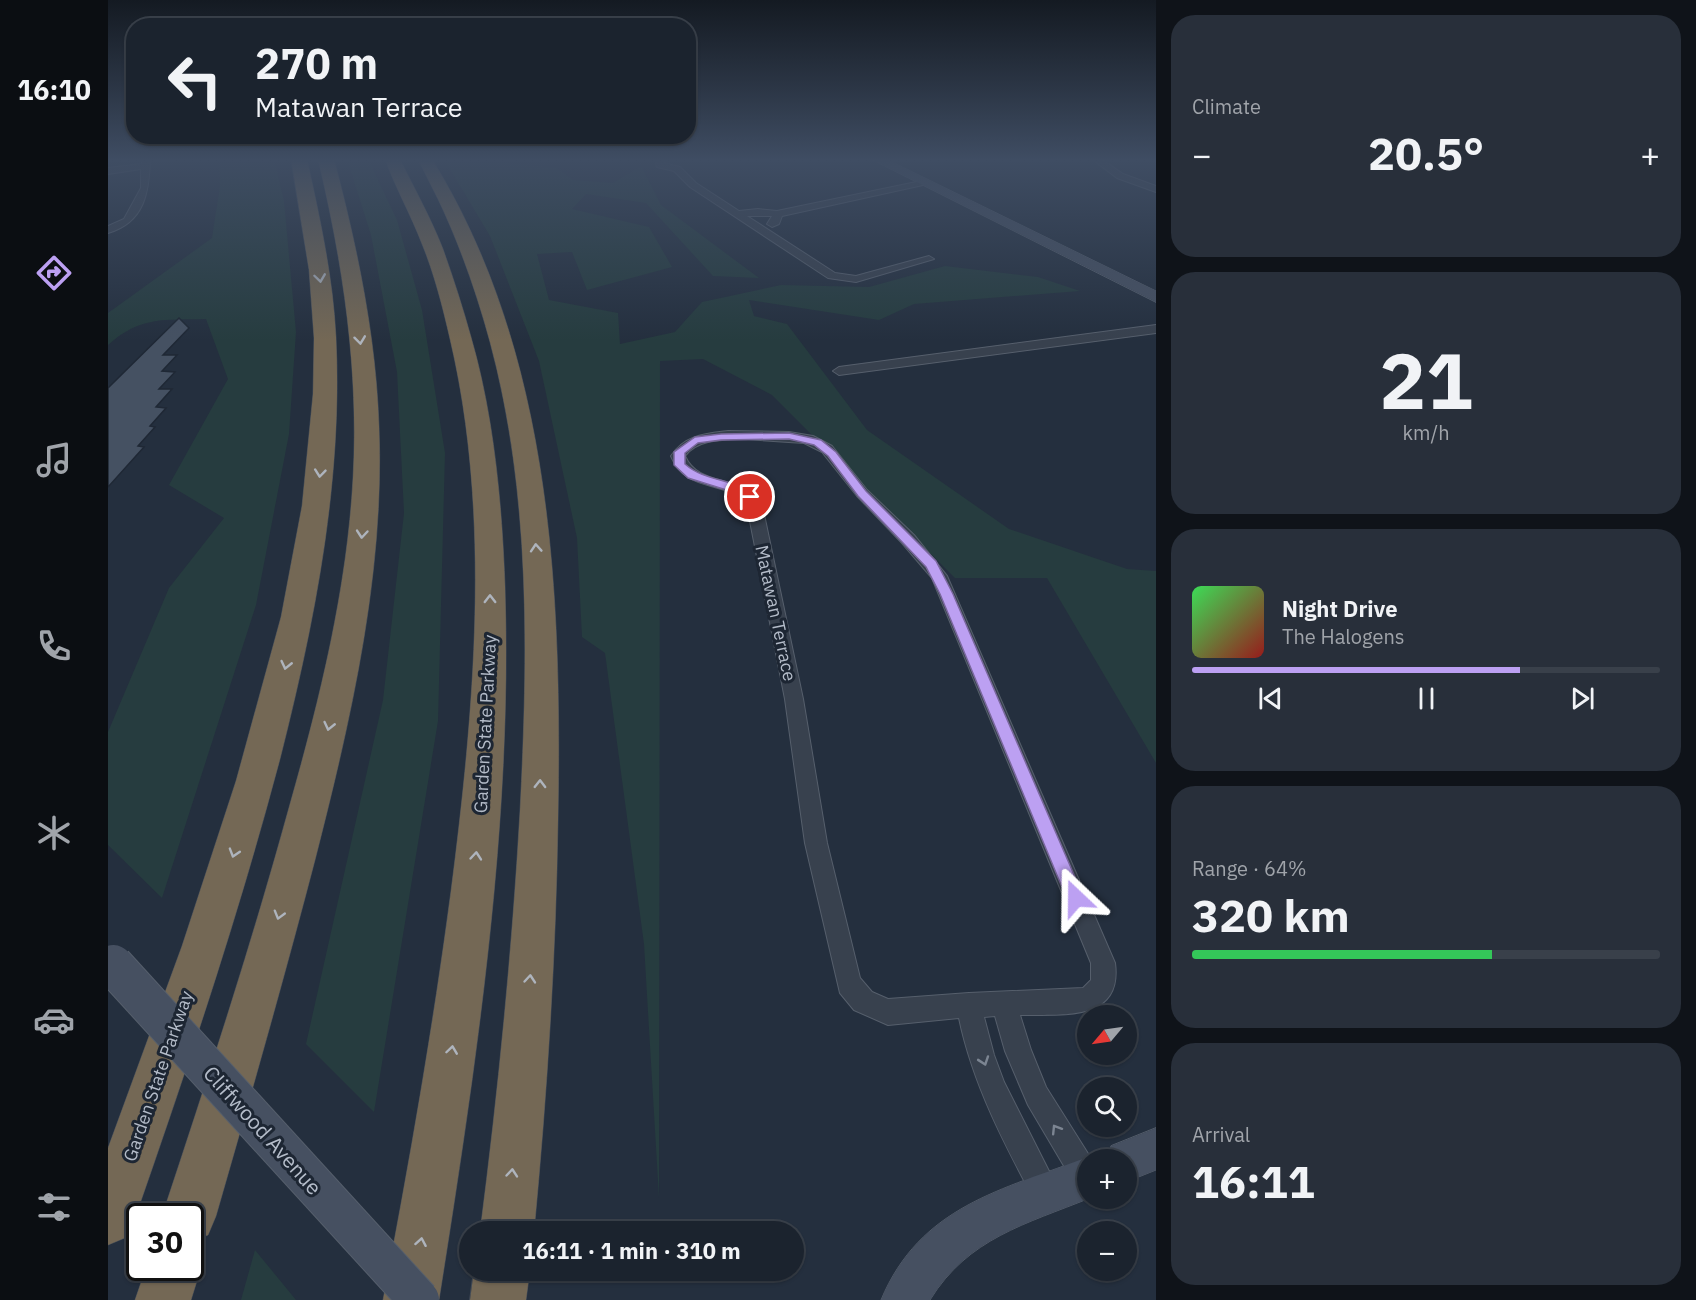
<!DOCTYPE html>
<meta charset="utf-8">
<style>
body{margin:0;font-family:"IBM Plex Sans",sans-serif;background:#282f3a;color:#f1f3f6;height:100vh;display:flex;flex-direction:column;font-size:22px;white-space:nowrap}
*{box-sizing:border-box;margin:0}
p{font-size:20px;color:#a0a4aa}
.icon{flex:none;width:33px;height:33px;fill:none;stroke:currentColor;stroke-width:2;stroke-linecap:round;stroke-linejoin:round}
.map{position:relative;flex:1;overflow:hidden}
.sheet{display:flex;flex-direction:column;gap:15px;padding:15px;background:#0f1319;width:540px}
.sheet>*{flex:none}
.banner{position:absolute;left:18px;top:18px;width:570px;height:126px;border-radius:24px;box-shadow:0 2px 4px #0004,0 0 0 2px #39404a;background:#1b232e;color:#f1f3f6;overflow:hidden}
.needle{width:39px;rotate:241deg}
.tools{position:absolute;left:969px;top:1005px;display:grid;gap:12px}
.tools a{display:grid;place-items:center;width:60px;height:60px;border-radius:50%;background:#1b232e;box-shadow:0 2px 4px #0004,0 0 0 2px #39404a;font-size:30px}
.speed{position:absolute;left:18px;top:1203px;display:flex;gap:12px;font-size:30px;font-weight:700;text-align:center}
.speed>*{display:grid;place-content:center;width:78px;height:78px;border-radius:50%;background:#1b232e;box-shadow:0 2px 4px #0004,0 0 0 2px #39404a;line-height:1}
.speed .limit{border:3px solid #111;border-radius:9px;background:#fff;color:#111}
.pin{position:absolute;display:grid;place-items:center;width:51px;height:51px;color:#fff;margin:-26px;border:3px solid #fff;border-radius:50%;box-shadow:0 2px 6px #0007}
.me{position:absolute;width:66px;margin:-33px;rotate:337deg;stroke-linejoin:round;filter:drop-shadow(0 0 4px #0008)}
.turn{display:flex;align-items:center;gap:21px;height:126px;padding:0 30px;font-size:27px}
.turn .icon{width:78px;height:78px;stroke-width:2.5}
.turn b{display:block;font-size:42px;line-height:51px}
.big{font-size:45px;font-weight:700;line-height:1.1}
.sheet .widget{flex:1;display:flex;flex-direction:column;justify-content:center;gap:9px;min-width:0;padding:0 21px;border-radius:24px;background:#282f3a}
.sheet .dial{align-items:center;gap:0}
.dial b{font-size:78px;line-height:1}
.song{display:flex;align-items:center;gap:18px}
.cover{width:72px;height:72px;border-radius:9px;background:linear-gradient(135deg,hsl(130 70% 55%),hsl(0 70% 35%))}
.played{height:6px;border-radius:3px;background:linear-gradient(90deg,#bca0f2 70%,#39404a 70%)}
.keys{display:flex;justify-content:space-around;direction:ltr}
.heat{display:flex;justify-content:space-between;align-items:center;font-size:33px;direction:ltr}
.charge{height:9px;border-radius:4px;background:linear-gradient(90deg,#34c759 64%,#39404a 0)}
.trip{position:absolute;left:351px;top:1221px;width:345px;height:60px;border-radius:30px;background:#1b232e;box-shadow:0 2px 4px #0004,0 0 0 2px #39404a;font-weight:700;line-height:60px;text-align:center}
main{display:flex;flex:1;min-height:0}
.menu{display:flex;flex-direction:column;width:108px;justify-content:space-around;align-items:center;background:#0b0e12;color:#a0a4aa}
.menu .icon{width:42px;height:42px}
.menu .selected{color:#bca0f2}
.menu b{font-size:27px;color:#f1f3f6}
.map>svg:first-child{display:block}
</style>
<main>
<nav class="menu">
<b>16:10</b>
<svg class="icon selected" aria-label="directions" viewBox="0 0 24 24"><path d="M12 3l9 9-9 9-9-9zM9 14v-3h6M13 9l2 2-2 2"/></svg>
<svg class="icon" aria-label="music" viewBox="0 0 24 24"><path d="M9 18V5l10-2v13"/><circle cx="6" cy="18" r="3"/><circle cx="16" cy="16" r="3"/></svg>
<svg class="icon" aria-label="phone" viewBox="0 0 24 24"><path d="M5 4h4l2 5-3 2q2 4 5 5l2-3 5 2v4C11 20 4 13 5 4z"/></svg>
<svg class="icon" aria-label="climate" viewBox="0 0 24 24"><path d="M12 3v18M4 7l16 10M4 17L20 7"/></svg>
<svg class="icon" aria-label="car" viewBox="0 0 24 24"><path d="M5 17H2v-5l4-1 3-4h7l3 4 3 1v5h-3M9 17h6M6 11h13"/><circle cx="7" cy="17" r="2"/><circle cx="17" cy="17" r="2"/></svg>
<svg class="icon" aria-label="filters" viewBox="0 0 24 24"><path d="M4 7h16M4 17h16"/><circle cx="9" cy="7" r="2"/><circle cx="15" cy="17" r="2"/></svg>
</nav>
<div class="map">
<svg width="1048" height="1300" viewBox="0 0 1048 1300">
<rect width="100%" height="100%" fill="#242f3e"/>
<path fill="#263c3f" d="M 111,159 L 166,159 L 176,201 L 188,332 L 181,434 L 148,605 L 54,898 L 0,845 L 0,732 L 61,588 L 116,518 L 61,485 L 120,379 L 98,319 C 57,320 32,316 0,345 L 0,313 L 104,238 L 112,186 Z
M 239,159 L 260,159 L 289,220 L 314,310 L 337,453 L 330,721 L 266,1112 L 198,1044 L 275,700 L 296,513 L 289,372 L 263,235 Z
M 336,159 L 399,159 L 399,163 L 449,168 L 465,180 L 505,183 L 533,166 L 553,205 L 651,278 L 605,276 L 538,203 L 478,194 L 464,209 L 541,227 L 564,267 L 479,290 L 464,252 L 429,254 L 441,300 L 510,313 L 512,344 L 567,332 L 594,302 L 673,285 L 761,287 L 837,266 L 930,277 L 972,291 L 806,304 L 771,320 L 641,300 L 646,316 L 679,324 L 759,430 L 901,529 L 1019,569 L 1048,571 L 1048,763 L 939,578 L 847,578 L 664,395 L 595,359 L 552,361 L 551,1198 L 536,944 L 497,653 L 474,637 L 469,538 L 431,361 L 382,236 Z
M 147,1250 L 188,1300 L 133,1300 Z"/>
<path fill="#455162" stroke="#1f2835" stroke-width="1.5" d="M 71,318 L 81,328 L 55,355 L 69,355 L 54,371 L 67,372 L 51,389 L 64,389 L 48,407 L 58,408 L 42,426 L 47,427 L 30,446 L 36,447 L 0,487 L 0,388 Z"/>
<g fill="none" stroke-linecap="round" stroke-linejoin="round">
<g stroke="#565f6c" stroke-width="2">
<path id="street" d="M 34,159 L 42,159 C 41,192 37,222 0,233 L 0,226 L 16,219 L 33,188 L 33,169 L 0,174 L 0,168 L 34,164 Z
M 547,159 L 555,159 L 556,163 L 572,167 L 588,183 L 631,211 L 650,209 L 669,211 L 818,180 L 819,182 L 815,185 L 674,216 L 671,224 L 664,227 L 659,224 L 664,216 L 639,216 L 727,273 L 748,276 L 821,256 L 826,259 L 748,282 L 720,278 L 582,187 L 566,171 L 549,167 Z
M 984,159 L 993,159 L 1015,174 L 1048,186 L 1048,192 L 1009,178 Z
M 1048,325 L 1048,333 L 731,375 L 725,371 L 731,367 Z
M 620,431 L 681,432 L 705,436 L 724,446 L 759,490 L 806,535 L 839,576 L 1007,963 C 1015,1023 952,1014 912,1015 L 923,1050 L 938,1087 L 984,1160 L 980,1160 L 980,1192 L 969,1188 L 920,1105 L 897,1051 L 887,1016 L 876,1017 L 886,1055 L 896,1082 L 953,1195 L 949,1205 L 939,1209 L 929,1205 C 897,1145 865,1085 851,1018 L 780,1025 L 746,1010 L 732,993 L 697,843 L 677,699 L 639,506 C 617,477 579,495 563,456 C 577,435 596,434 620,431 ZM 637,439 L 696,443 L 714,452 L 749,496 L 794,543 L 824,578 L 983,963 L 983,980 L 975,988 L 861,993 L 780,999 L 764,992 L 752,978 L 719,843 L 695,699 L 654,505 C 632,473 591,488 577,456 C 590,438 617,440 637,439 Z"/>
</g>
<g stroke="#565f6c" stroke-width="1">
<path id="secondary" d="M 763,159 L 778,159 L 1048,291 L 1048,302 Z
M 1048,1128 L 1048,1170 L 1018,1182 L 1018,1160 L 998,1160 L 1003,1146 Z
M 980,1157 L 987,1160 L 980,1160 L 980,1198 L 982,1198 C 918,1224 860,1238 822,1300 L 773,1300 C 812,1206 894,1190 980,1157 Z"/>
</g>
<g stroke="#434c59" stroke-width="1">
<path id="highway" d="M 183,159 L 199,159 C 212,218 225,277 228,337 C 235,480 207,621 172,759 C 131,914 80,1066 27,1218 L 19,1237 L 0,1245 L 0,1148 L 74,946 L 128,781 L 173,617 L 194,506 L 205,394 L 206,338 L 201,270 Z
M 210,159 L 226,159 C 249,246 268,336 271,426 C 277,573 243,719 207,860 C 176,979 142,1098 108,1216 L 100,1235 L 82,1242 L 82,1216 L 54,1216 C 99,1080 144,943 182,804 C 212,698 239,589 245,478 C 251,370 235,264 210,159 Z
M 277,159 L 292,159 C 306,188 323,218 335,249 C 345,277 355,308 363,337 C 386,416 394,504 397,586 C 405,823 368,1066 331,1300 L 275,1300 C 301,1164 325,1028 343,891 C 366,712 384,517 342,339 C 335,308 326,273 314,244 C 303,215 287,187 277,159 Z
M 310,159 L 324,159 C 445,355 454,596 450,820 C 448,957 439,1095 426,1232 L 372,1232 C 390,1092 404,952 412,811 C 420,655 423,494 382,342 C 370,298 355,254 336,212 C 328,194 318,176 310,159 Z
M 82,1248 L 93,1268 L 83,1300 L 27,1300 L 38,1268 L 82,1268 Z
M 366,1270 L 422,1270 L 418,1300 L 362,1300 Z"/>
</g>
<path stroke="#44595c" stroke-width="2" stroke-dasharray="2 2" stroke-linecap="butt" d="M 52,161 L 72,159"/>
<use href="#street" fill="#38414e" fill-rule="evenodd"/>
<use href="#secondary" fill="#465061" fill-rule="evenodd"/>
<use href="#highway" fill="#746855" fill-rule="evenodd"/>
<g stroke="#565f6c" stroke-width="42" stroke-linecap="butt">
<path id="secondary-bridge" d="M 5,965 L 311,1300"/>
</g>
<use href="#secondary-bridge" stroke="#465061" stroke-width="40"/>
</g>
<defs><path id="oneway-chevron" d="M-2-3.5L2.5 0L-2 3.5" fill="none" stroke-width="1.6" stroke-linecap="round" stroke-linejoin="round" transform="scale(1.5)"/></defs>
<g stroke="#aeb4bd">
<use href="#oneway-chevron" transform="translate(212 278) rotate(82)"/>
<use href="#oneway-chevron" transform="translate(252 340) rotate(83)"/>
<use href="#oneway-chevron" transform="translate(212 473) rotate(96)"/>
<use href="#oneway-chevron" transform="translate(254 534) rotate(95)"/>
<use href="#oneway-chevron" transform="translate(428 548) rotate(-94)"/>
<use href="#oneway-chevron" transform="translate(382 599) rotate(-90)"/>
<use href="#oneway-chevron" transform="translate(178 665) rotate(103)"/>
<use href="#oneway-chevron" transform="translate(221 726) rotate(103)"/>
<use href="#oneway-chevron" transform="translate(432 784) rotate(-89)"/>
<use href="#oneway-chevron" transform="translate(126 853) rotate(107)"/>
<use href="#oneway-chevron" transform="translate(368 856) rotate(-85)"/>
<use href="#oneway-chevron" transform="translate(171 915) rotate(106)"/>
<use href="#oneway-chevron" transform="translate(422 979) rotate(-85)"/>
<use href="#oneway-chevron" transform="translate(344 1050) rotate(-82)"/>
<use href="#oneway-chevron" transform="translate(404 1173) rotate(-85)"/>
<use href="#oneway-chevron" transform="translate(313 1242) rotate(-80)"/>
</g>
<g stroke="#7c8592">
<use href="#oneway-chevron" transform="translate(876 1061) rotate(71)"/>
<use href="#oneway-chevron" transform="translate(948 1129) rotate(-122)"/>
</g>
<linearGradient id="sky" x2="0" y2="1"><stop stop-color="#141a22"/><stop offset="0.47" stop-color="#3f4d63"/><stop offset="1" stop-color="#3f4d63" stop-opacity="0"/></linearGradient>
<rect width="1048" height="341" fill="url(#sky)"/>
<path fill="#bca0f2" stroke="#7a689d" stroke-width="1.5" d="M 681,433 L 713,440 L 728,452 L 758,491 L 828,561 L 845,594 L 976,898 L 974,904 L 968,907 L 961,904 L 832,594 L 818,567 L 750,496 L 720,456 L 706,445 L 681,439 L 613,440 L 590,443 L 577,453 L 577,464 C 598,483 630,478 648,497 L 642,501 L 628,493 L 580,478 L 566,465 L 566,452 L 587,437 L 613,434 Z"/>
<g text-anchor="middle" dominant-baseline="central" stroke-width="6" stroke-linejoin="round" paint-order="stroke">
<g font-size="18" fill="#b4bcc9" stroke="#1d2633">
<text transform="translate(668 613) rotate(78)">Matawan Terrace</text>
<text transform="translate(377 724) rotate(-87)">Garden State Parkway</text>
<text transform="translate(50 1076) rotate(-71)">Garden State Parkway</text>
</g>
<g font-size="21" fill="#b4bcc9" stroke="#1d2633">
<text transform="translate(155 1130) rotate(48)">Cliffwood Avenue</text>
</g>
</g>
</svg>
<div class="tools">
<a><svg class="needle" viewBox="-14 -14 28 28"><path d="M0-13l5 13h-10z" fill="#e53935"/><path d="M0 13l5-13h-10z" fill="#a0a4aa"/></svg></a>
<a><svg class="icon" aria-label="search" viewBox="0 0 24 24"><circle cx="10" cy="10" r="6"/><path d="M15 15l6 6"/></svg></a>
<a>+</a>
<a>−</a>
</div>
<div class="speed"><div class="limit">30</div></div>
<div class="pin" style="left:642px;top:497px;background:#d93025"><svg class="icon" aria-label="arrive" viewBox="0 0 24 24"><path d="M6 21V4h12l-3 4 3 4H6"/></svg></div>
<svg class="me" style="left:968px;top:898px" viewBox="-20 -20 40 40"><path d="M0-17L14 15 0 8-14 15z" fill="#bca0f2" stroke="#fff" stroke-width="4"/></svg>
<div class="trip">16:11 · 1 min · 310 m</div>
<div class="banner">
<div class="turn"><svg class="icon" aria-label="left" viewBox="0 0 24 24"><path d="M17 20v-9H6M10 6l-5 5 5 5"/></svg><div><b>270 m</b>Matawan Terrace</div></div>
</div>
</div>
<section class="sheet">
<div class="widget"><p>Climate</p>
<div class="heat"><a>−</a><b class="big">20.5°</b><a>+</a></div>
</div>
<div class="widget dial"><b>21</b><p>km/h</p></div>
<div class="widget">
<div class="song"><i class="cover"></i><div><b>Night Drive</b><p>The Halogens</p></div></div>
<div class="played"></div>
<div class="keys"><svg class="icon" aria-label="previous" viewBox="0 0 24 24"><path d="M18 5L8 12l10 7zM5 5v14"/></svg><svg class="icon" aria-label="pause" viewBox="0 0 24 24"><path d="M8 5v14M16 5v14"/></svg><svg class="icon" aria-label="next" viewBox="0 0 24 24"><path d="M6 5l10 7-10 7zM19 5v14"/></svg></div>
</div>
<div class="widget"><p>Range · 64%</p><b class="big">320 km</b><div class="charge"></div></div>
<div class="widget"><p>Arrival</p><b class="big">16:11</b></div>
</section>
</main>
